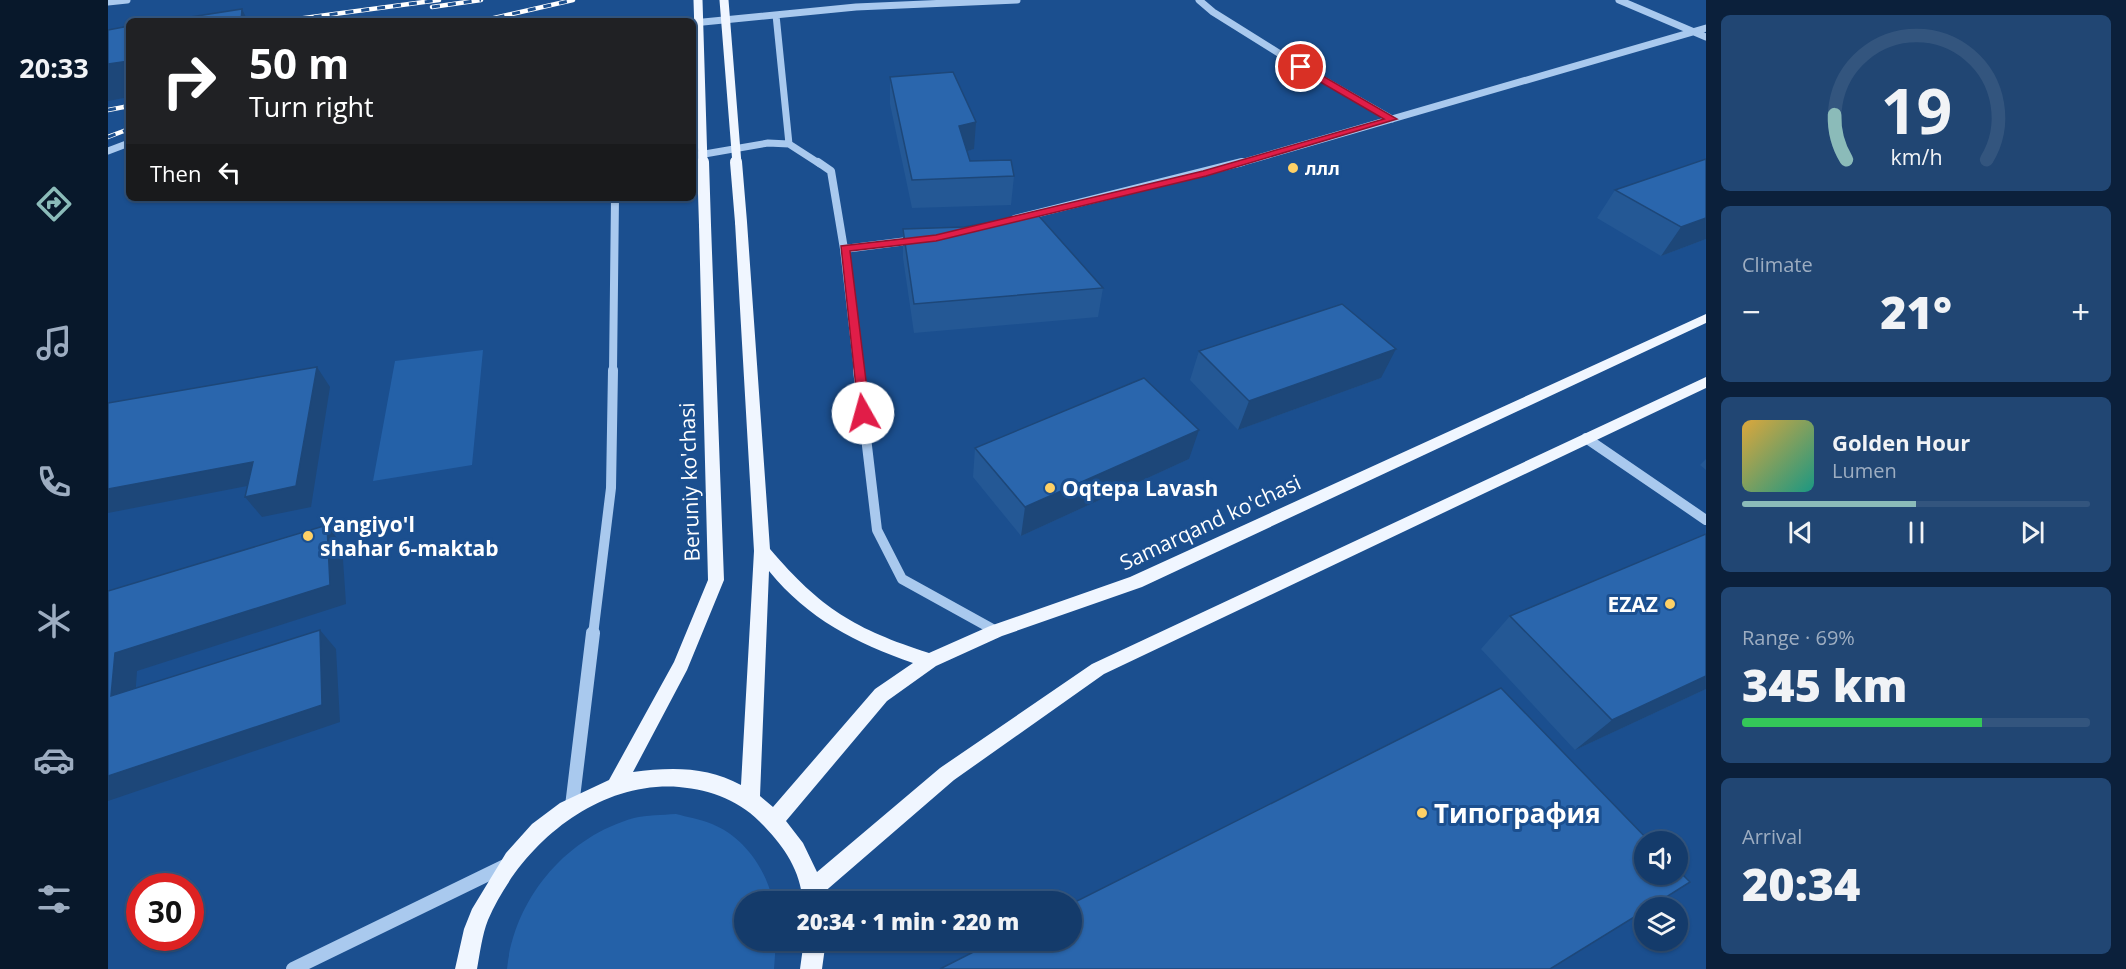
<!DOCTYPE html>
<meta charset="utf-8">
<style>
body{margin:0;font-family:"Open Sans",sans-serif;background:#214673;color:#f1f3f6;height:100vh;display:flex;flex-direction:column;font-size:22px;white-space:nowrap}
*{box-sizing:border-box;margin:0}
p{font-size:20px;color:#9dadc1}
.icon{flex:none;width:33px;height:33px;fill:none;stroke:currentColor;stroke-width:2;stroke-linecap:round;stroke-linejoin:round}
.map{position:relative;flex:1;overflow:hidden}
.side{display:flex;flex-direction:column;gap:15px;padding:15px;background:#0b203b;width:420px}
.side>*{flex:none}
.top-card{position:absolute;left:18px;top:18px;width:570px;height:183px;border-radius:9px;box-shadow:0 2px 4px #0004,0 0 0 2px #33557e;background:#202124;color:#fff;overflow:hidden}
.fabs{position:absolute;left:1526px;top:831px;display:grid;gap:12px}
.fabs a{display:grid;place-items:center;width:54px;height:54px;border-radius:50%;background:#143b6b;box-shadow:0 2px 4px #0004,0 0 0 2px #33557e;font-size:30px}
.speed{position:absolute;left:18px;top:873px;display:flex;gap:12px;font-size:30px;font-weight:700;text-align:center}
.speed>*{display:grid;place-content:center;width:78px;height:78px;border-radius:50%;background:#143b6b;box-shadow:0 2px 4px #0004,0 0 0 2px #33557e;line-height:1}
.speed .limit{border:9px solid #d22;background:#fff;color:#111}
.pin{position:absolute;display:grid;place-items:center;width:51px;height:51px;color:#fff;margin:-26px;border:3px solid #fff;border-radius:50%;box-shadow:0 2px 6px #0007}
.me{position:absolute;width:66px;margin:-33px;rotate:353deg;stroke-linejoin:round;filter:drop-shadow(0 0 4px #0008)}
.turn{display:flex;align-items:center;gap:21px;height:126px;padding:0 24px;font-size:27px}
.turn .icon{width:78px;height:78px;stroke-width:2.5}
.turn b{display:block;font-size:42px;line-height:51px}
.then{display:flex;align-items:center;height:57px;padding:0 24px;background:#0003;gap:12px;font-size:22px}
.big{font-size:45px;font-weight:800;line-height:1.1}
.side .tile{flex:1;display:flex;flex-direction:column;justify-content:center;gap:9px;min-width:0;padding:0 21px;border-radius:9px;background:#214673}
.side .dial{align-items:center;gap:0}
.dial svg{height:156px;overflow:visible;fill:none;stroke:#33557e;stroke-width:7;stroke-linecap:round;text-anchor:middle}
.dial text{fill:#f1f3f6;stroke:none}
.song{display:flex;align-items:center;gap:18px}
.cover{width:72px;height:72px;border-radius:9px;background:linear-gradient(135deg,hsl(40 70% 55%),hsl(170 70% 35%))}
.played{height:6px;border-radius:3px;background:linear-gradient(90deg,#8bbbb9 50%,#33557e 50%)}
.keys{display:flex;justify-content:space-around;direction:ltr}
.heat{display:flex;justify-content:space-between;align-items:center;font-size:33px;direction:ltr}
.charge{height:9px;border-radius:4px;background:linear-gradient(90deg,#34c759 69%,#33557e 0)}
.trip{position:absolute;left:626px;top:891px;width:348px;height:60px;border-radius:30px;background:#143b6b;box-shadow:0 2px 4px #0004,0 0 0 2px #33557e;font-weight:800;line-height:60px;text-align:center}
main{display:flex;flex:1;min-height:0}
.tabs{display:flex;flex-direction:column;width:108px;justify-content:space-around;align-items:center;background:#08182b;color:#9dadc1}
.tabs .icon{width:42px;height:42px}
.tabs .current{color:#8bbbb9}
.tabs b{font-size:27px;color:#f1f3f6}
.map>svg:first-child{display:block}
</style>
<main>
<nav class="tabs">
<b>20:33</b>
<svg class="icon current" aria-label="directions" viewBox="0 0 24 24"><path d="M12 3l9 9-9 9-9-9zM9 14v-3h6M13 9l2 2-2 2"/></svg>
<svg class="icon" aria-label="music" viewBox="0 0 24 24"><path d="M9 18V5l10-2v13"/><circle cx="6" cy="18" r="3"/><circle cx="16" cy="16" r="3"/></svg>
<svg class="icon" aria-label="phone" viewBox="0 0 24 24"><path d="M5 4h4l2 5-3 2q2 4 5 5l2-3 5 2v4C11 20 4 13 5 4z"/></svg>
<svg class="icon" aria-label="climate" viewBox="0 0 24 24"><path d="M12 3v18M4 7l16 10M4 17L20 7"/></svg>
<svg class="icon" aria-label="car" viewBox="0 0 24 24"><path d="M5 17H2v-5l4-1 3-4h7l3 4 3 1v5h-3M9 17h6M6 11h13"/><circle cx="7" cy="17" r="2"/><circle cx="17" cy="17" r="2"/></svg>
<svg class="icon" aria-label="filters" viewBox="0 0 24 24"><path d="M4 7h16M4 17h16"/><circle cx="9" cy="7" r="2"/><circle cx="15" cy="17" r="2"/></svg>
</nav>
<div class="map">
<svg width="1598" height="969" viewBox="0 0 1598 969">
<rect width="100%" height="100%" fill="#1b4f8f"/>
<path fill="#2461a8" d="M 375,350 L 364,465 L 265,481 L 287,361 Z
M 568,814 C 579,817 592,819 604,824 C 636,837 658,869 665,901 L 636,902 L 636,940 L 668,941 L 666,969 L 399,969 C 406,899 458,837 526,818 C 539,815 554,815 568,814 Z"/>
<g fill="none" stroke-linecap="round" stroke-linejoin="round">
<path stroke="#a9c9ee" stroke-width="7" d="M 1091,0 L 1105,12 L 1193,67 L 1284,119
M 1511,0 L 1598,37
M 0,2 L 19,0
M 668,15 L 681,144
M 585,23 L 748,7 L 909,0
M 0,151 L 21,143
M 585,156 L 660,143 L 681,144 L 712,164
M 1129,164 L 1598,28"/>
<path stroke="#a9c9ee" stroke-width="8" d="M 710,162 L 723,171 L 736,249 L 750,371
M 907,219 L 1134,162
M 736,249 L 807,240
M 505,371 L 507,198"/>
<path stroke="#a9c9ee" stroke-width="10" d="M 750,370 L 769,530 L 794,579 L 888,631
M 1478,438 L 1598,520
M 485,635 L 503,488 L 505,370"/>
<path stroke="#a9c9ee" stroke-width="14" d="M 464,806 L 485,633
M 185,969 L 399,865"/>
<path fill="#f0f6ff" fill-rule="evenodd" d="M 633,219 L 639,222 L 662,549 C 713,609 747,629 821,653 L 882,626 L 1022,577 L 1598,314 L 1598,323 L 1034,587 L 894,636 L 828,666 L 779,701 L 678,821 L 695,843 L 709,872 L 832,768 L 984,664 L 1598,377 L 1598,388 L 996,674 L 846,780 L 714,894 L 715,902 L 695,902 C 692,870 677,848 656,826 C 633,801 604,790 571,787 C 487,781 412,846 380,920 C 374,935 372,953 369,969 L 347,969 L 356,929 L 364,909 L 398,853 L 424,824 L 452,803 L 501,780 L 566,662 L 600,580 L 591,225 L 597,222 L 603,225 L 616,580 L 579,670 L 525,772 C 562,767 599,766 633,785 L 646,551 L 627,222 ZM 661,571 C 700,619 748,643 805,663 L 767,689 L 665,807 L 652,796 Z
M 696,940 L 718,940 L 714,969 L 692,969 Z"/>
<g stroke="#fff" stroke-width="4.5">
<path id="rail" d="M 324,7 L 373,0
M 174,21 L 331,0
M 373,21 L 465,0
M 0,110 L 21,106
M 0,137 L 21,129"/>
</g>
<use href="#rail" stroke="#1b4f8f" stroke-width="3" stroke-dasharray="8" stroke-linecap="butt"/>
<path stroke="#f0f6ff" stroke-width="9" d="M 590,0 L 595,164
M 616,0 L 629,164"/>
<path stroke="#f0f6ff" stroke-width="12" d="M 595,162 L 597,225
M 628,162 L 633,222"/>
</g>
<path fill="#245895" d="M 782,77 L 866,149 L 859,151 L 862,161 L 906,176 L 903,205 L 804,208 L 782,104 Z
M 1598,159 L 1598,239 L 1553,256 L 1489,218 L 1507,190 Z
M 856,227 L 995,288 L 990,317 L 806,333 L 795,258 L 795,229 Z
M 1091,351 L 1273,378 L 1130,430 L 1082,380 Z
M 867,448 L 1081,459 L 913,536 L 865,477 Z
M 1598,459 L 1598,470 L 1592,465 Z
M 1598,534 L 1598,689 L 1467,750 L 1373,649 L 1402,616 Z"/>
<path fill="#1d4779" d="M 134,9 L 140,21 L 133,21 Z
M 21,61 L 21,97 L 0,101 L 0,64 Z
M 868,122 L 866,149 L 850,154 L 851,126 Z
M 1598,218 L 1598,239 L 1553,256 L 1573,227 Z
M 1288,349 L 1273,378 L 1130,430 L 1141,401 Z
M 209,367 L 222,387 L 203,507 L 154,517 L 137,497 Z
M 1091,430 L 1081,459 L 913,536 L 917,507 Z
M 145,462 L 160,482 L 0,513 L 0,489 Z
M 219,525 L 234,545 L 238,604 L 29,671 L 26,714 L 3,696 L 7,653 Z
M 212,630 L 228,649 L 232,722 L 0,801 L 0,776 Z
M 1598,676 L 1598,689 L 1467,750 L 1504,720 Z"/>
<path fill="#2a66ad" stroke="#1d4779" stroke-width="1.5" d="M 134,9 L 133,21 L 57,21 Z
M 21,26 L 21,61 L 0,64 L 0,30 Z
M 845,72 L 868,122 L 851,126 L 862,161 L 903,160 L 906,176 L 804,180 L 782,77 Z
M 1598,159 L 1598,218 L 1573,227 L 1507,190 Z
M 929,214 L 995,288 L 806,304 L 795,229 L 856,227 Z
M 1234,304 L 1288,349 L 1141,401 L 1091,351 Z
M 209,367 L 188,486 L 137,497 L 145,462 L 0,489 L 0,403 Z
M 1036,378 L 1091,430 L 917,507 L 867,448 Z
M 219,525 L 222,585 L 7,653 L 3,696 L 212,630 L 214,705 L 0,776 L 0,591 Z
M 1598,534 L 1598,676 L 1504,720 L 1402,616 Z
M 1393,688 L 1542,842 L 1536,842 L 1536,874 L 1569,874 L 1569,869 L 1582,882 L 1541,908 L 1536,908 L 1536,911 L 1442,969 L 832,969 L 889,940 L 963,940 L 963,904 Z"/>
<path fill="#e11d48" stroke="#92132f" stroke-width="1.5" d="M 1190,65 L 1196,65 L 1289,119 L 1098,176 L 828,241 L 742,251 L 762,413 L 755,417 L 751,416 L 733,246 L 828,235 L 1095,171 L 1276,119 L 1190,69 Z"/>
<g fill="#ffd166" stroke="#1b4f8f" stroke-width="2">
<circle cx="1185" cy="168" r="6"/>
<circle cx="942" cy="488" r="6"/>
<circle cx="200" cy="536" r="6"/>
<circle cx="1562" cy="604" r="6"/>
<circle cx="1314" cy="813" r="6"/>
</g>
<g text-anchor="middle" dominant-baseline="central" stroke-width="6" stroke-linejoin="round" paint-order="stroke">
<g font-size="18" font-weight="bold" fill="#fff" stroke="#1b4f8f" text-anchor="start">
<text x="1197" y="168">ллл</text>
</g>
<g font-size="21" fill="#fff" stroke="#1b4f8f">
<text transform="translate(581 482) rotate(-92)">Beruniy ko'chasi</text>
<text transform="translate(1102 522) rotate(-25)">Samarqand ko'chasi</text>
</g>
<g font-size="21" font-weight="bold" fill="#fff" stroke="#1b4f8f" text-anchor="start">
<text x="954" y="488">Oqtepa Lavash</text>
<text x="212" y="524">Yangiyo'l<tspan x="212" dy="24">shahar 6-maktab</tspan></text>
<text x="1550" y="604" text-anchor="end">EZAZ</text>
</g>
<g font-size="26" font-weight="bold" fill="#fff" stroke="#1b4f8f" text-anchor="start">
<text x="1326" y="813">Типография</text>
</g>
</g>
</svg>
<div class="fabs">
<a><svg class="icon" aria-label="sound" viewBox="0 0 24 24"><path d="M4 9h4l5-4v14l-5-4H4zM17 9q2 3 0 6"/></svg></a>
<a><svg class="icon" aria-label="layers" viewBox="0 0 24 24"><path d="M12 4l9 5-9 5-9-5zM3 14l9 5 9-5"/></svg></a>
</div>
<div class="speed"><div class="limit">30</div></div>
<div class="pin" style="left:1193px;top:67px;background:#d93025"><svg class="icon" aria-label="arrive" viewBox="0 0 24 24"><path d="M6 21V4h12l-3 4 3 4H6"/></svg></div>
<svg class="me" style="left:755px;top:413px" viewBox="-20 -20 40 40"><circle r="19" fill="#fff"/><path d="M0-13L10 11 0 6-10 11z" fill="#e11d48"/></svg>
<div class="trip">20:34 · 1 min · 220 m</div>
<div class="top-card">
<div class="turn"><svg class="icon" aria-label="right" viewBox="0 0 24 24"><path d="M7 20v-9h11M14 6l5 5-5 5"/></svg><div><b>50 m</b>Turn right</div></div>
<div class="then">Then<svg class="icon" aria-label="left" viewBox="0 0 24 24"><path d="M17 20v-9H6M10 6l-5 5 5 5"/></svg></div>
</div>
</div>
<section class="side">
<div class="tile dial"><svg viewBox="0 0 100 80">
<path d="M14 69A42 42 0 1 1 86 69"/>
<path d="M14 69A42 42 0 0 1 8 46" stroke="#8bbbb9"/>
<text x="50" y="56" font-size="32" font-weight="700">19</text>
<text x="50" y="72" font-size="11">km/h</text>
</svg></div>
<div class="tile"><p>Climate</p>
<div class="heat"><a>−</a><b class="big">21°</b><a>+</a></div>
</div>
<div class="tile">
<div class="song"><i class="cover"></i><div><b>Golden Hour</b><p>Lumen</p></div></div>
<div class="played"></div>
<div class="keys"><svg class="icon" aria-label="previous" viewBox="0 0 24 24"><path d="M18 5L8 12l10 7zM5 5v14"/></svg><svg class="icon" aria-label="pause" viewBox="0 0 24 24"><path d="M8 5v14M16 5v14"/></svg><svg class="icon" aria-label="next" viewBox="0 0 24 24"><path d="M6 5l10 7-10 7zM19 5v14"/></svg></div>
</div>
<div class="tile"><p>Range · 69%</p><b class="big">345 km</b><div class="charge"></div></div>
<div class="tile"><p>Arrival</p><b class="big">20:34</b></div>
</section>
</main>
